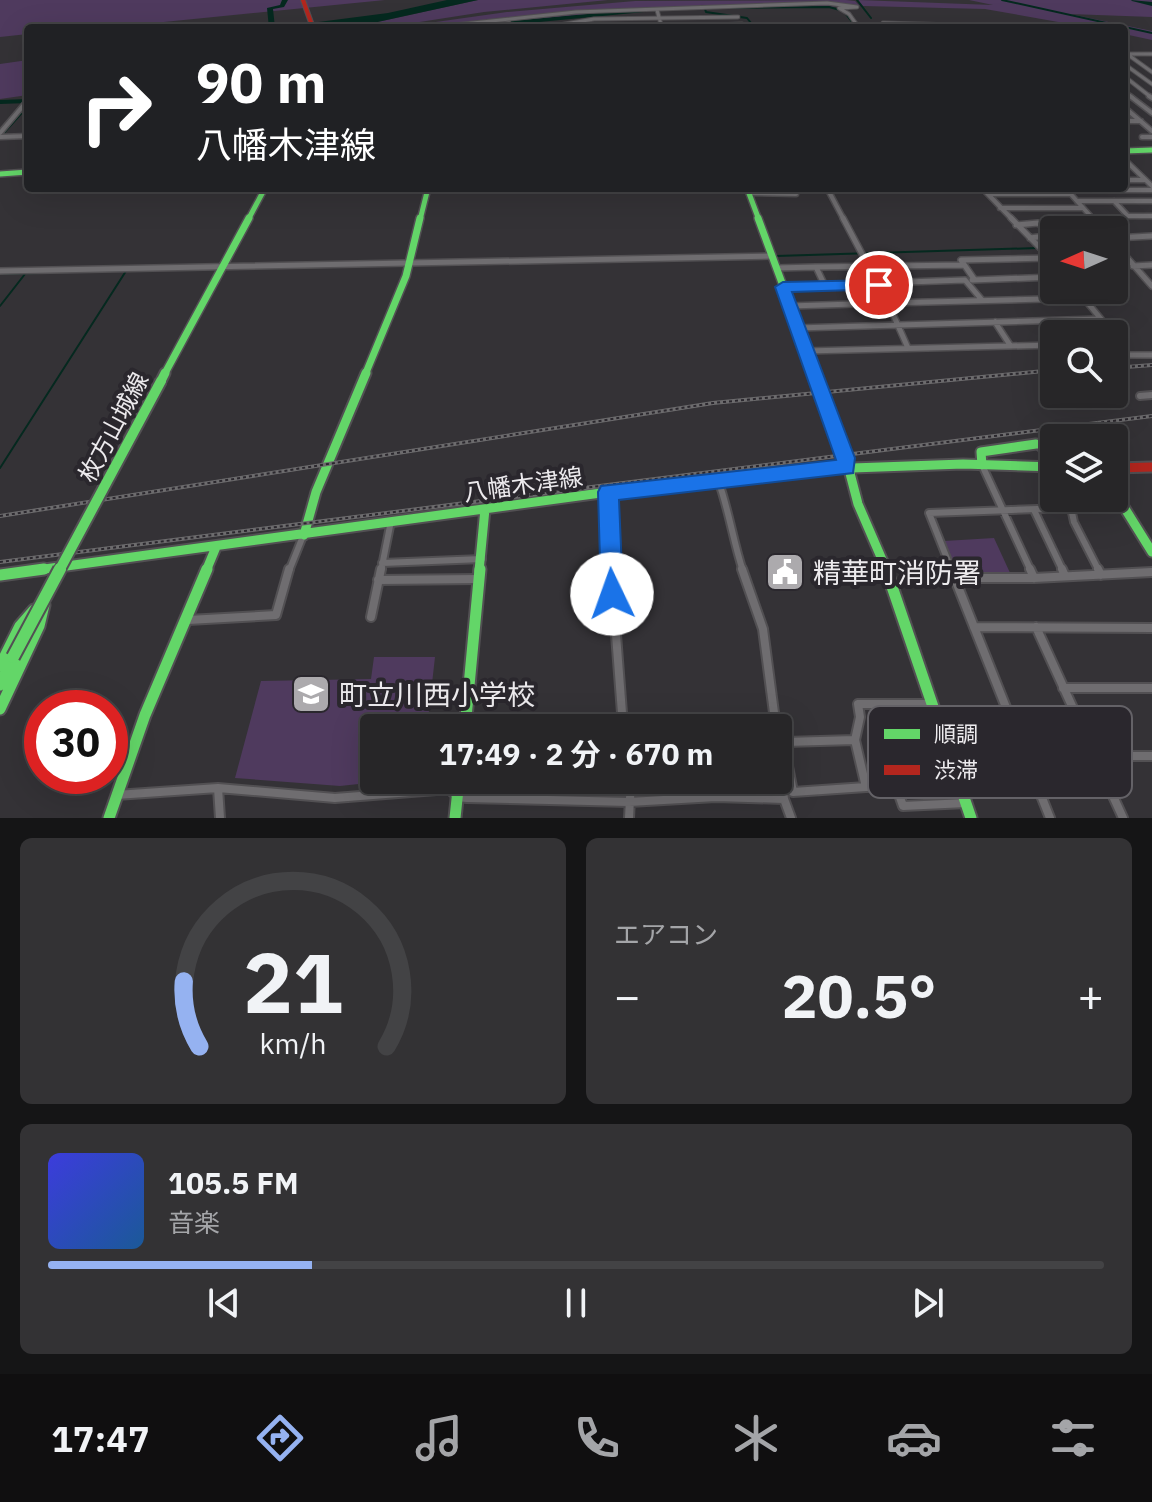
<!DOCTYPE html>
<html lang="ja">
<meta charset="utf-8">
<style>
body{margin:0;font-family:"IBM Plex Sans","Noto Sans JP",sans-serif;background:#333234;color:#f1f3f6;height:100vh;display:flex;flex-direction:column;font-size:30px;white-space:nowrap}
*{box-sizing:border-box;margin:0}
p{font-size:26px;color:#a4a5a8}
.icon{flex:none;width:44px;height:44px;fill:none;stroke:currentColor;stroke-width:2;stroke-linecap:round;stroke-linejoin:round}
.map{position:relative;height:818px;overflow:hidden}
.panel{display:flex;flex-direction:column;gap:20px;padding:20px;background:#151516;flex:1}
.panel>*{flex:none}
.hud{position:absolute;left:24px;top:24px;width:1104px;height:168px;border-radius:8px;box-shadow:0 8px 32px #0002,0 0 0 2px #434345;background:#202124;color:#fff;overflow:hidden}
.needle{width:52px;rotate:267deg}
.buttons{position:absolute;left:1040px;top:216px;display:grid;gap:16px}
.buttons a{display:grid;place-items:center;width:88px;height:88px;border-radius:8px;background:#272628;box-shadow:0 8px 32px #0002,0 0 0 2px #434345;font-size:40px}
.speed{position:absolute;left:24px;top:690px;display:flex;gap:16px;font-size:40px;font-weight:700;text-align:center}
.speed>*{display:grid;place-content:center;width:104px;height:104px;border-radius:50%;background:#272628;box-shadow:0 8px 32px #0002,0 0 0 2px #434345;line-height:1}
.speed .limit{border:12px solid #d22;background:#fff;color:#111}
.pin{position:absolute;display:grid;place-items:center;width:68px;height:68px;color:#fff;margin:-34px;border:4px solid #fff;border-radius:50%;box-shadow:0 2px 8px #0007}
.me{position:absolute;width:88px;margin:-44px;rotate:357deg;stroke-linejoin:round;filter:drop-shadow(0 0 6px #0008)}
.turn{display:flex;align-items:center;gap:28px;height:168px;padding:0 40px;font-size:36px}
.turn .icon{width:104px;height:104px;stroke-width:2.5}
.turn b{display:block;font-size:56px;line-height:68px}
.big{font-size:60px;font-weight:700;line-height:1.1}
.panel .tile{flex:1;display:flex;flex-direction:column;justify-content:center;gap:12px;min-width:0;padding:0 28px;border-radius:12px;background:#333234}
.panel .dial{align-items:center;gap:0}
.dial svg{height:208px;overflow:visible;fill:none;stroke:#434345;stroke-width:7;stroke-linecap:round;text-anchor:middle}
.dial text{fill:#f1f3f6;stroke:none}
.song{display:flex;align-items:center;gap:24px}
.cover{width:96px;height:96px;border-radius:12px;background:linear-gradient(135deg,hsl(240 70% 55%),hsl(210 70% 35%))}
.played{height:8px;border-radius:4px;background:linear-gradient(90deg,#95b2f1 25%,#434345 25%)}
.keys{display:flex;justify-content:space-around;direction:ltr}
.heat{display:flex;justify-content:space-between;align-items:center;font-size:44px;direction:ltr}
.panel .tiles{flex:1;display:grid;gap:20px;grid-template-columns:1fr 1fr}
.tile:last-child{grid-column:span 2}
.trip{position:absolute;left:360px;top:714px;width:432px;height:80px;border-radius:8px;background:#272628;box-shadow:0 8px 32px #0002,0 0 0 2px #434345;font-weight:700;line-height:80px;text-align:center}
.dock{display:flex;height:128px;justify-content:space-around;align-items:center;background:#100f10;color:#a4a5a8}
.dock .icon{width:56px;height:56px}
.dock .active{color:#95b2f1}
.dock b{font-size:36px;color:#f1f3f6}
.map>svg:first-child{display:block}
</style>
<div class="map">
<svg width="1152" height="818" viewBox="0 0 1152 818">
<rect width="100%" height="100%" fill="#343236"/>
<path fill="#4f3a5e" d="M 0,0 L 385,0 L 104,28 L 28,28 L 28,34 L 0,37 Z
M 478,0 L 608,0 L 484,12 L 381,28 L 350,28 Z
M 846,0 L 855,1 L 860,6 L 635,10 L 450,28 L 393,28 L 507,12 L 635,1 Z
M 858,0 L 993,5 L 969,0 L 1152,0 L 1152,17 L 1070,14 L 1152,31 L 1152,40 L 1124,34 L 1124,28 L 1092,28 L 985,9 L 863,6 Z
M 28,60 L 28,95 L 0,99 L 0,64 Z
M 994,538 L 1011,575 L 961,575 L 956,572 L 944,541 Z
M 374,657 L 435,657 L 427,728 L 374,728 L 374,780 L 396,780 L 340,786 L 235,778 L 261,681 L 371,679 Z"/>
<path fill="#05291f" d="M 447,0 L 478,0 L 350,28 L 272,28 L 388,13 Z"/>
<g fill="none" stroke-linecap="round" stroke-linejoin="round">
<path stroke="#05291f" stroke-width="2" d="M 857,0 L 871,18
M 1002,0 L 1152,33
M 719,8 L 829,7 L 840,10
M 705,9 L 706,12 L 747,18 L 755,28
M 845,13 L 857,28
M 876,23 L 901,25
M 1,136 L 28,106
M 1124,148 L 1139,148
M 1043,249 L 1054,250
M 776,256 L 1037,248
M 224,269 L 241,269
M 0,274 L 41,273
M 0,306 L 25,274
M 0,468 L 126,271"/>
<path fill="#05291f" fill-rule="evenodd" d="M 282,0 L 288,0 L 284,7 L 273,9 L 275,28 L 269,28 L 267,8 L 280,5 Z
M 1131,0 L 1152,2 L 1152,6 L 1132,1 Z
M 642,9 L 644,12 L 477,28 L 454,28 L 457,26 Z
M 28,99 L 28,103 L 0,104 L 0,100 Z"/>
<g stroke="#525053" stroke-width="5">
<path id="street-far4" d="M 657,10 L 662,28
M 883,23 L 1062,28
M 714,25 L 742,24
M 426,28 L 576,12 L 827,3 L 857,7 L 839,8 L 849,14 L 859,28
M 465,28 L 509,23 L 509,28
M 542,28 L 594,19 L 738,17
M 1127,54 L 1152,72
M 1128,54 L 1152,54
M 1127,66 L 1152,84
M 1124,76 L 1152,98
M 1124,91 L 1133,98"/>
</g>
<g stroke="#525053" stroke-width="7">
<path id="street-far3" d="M 1130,96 L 1152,113
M 1149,96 L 1152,98
M 1124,107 L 1152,131
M 1124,121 L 1141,121
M 0,133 L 28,100
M 0,137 L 28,136
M 1142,137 L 1152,137
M 1124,159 L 1152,186
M 1124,180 L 1145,180
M 827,188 L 844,220
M 982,188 L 1013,220
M 1067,190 L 1152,190
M 1068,191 L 1094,220
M 749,193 L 796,194
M 988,194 L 1070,194
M 1077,201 L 1152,201
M 1114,201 L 1128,216 L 1152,216
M 1000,208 L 1083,208"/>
</g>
<g stroke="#525053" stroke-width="8">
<path id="street-far2" d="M 1011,218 L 1054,262
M 1092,218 L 1103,230
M 1016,225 L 1038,223 L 1053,235 L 1030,238
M 1114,238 L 1152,236
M 1114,243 L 1152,286
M 1133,266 L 1152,265
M 816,267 L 964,265
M 776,268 L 816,267 L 825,286
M 0,271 L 772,256
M 974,279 L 961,260 L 1050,258
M 972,280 L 1054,277
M 878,283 L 965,280 L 982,300
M 783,287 L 879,285
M 789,306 L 888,303 L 843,218
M 1101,319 L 1112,334
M 995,322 L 1010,345
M 797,328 L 1101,319 L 1077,290
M 1114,336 L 1127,355 L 1152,355
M 908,348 L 888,303 L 1083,298
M 806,351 L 1054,345"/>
</g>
<g stroke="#525053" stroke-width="10">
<path id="street-far1" d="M 1140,396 L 1152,395
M 1039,443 L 1054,443
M 1036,444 L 1054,458
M 982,465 L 1031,571
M 718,480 C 729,510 733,541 743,571
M 608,492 L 611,571
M 1071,508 L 1074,522 L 1099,571
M 1034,510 L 1063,571
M 382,563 L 482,559
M 289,571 L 303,536
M 381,571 L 391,521
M 952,571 L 929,513 L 1123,506"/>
</g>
<g stroke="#525053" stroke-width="12">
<path id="street" d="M 611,569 L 622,713 L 628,728
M 742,569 L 763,629 L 776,728
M 951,569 L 1050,818
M 1030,569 L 1034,578
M 1062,569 L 1065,576
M 1098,569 L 1101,575
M 955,578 L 1034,578 L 1152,572
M 378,580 L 479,579
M 371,617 L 381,569
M 188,620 L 276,615 L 289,569
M 974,627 L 1152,628
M 1036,627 L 1123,818
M 1063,688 L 1152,688
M 778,746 L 784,746 L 785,742 L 855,740
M 784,746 L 793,792 L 866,787 L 855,740 L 860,717 L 858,704 L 933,704
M 778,750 L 784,799
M 1094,756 L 1152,756
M 866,787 L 896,786 L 903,806 L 966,803
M 218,788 L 220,818
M 116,795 L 218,788 L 335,798 L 449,789 L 458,797 L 467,798 L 629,802 L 716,797 L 784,799 L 791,818
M 629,818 L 631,780"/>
</g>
<g stroke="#525053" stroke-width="8">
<path id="fast-far3" d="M 1124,151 L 1152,150
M 0,174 L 28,172
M 747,188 L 759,220
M 248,220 L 265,188
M 420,220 L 428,188"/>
</g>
<g stroke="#525053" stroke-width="10">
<path id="fast-far2" d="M 758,218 L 816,375
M 164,375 L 249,218
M 365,375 L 406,276 L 420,218"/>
</g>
<g stroke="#525053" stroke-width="13">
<path id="fast-far1" d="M 815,373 L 846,458 L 858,504 L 887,571
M 161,381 L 165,373
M 982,465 L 981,452 L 1036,444
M 1114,491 L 1152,552
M 304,535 L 316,492 L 366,373
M 30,571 L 608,492 L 797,470 L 963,464 L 1054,467
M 206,571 L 216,547
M 479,571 L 485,509"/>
</g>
<g stroke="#525053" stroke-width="15">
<path id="fast" d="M 886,569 L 971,818
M 0,575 L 44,569
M 0,666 L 20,626 L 34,610
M 0,685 L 13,657
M 0,709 L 39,626 L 44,605
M 465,728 L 480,569
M 109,818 L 145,715 L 207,569
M 455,818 L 459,780"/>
</g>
<g stroke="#525053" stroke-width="6">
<path id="jam-far1" d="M 303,0 L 313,28"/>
</g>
<g stroke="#525053" stroke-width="13">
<path id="jam" d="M 1114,468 L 1152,467"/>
</g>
<use href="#street-far4" stroke="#6f6d70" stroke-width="3"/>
<use href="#street-far3" stroke="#6f6d70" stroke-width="4"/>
<use href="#street-far2" stroke="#6f6d70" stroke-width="5"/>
<use href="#street-far1" stroke="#6f6d70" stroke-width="6"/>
<use href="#street" stroke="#6f6d70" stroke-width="8"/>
<use href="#fast-far3" stroke="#63d668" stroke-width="5"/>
<use href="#fast-far2" stroke="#63d668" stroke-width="7"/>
<use href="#fast-far1" stroke="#63d668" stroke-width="9"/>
<use href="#fast" stroke="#63d668" stroke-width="11"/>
<use href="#jam-far1" stroke="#b3261e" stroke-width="4"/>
<use href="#jam" stroke="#b3261e" stroke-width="9"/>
<g stroke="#6c6b6d" stroke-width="4">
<path id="rail" d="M 1114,368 L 1152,365
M 0,516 L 713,403 L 1054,370
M 0,562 L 1152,416"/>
</g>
<use href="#rail" stroke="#2a272d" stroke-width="2" stroke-dasharray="3" stroke-linecap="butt"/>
<g stroke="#525053" stroke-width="14" stroke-linecap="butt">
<path id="fast-bridge-far1" d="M 59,571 L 161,381"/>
</g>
<g stroke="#525053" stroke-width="16" stroke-linecap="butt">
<path id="fast-bridge" d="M 13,657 L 60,569"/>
</g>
<use href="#fast-bridge-far1" stroke="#63d668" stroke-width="10"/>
<use href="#fast-bridge" stroke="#63d668" stroke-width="12"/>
</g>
<path fill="#1a73e8" stroke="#114b97" stroke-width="2" d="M 879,280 L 885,281 L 885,289 L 792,292 L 855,458 L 853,473 L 619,500 L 623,594 L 620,602 L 612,605 L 604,602 L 601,594 L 598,492 L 601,486 L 836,460 L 775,287 L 783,282 Z"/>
<defs>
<g id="civic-square" transform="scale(2)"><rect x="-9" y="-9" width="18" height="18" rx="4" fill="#acaaad" stroke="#2a272d"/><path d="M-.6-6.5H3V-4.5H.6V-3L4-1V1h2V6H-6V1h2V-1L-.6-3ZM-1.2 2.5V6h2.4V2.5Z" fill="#fff"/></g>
<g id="school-square" transform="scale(2)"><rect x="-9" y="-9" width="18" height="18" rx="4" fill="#acaaad" stroke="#2a272d"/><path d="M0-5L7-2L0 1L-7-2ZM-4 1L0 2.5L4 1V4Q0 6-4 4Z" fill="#fff"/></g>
</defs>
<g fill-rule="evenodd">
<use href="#civic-square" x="785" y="572"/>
<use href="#school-square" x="311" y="694"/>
</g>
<g text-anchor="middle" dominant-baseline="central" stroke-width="8" stroke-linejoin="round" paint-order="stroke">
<g font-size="24" fill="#eceaed" stroke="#2a272d">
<text transform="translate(113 427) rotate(-62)">枚方山城線</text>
<text transform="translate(523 484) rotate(-8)">八幡木津線</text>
</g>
<g font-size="28" fill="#eceaed" stroke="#2a272d" text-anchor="start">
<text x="813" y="572">精華町消防署</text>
<text x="339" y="694">町立川西小学校</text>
</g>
</g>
<rect x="868" y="706" width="264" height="92" rx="12" fill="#2a272d" stroke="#646267" stroke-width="2"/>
<rect x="884" y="729" width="36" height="10" fill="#63d668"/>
<rect x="884" y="765" width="36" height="10" fill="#b3261e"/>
<g font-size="22" fill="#eceaed">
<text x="934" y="742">順調</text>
<text x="934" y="778">渋滞</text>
</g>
</svg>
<div class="buttons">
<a><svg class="needle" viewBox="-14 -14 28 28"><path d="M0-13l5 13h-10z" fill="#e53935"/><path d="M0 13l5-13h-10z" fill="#a4a5a8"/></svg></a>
<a><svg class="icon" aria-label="search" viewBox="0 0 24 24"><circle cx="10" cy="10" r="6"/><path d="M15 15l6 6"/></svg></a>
<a><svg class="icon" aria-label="layers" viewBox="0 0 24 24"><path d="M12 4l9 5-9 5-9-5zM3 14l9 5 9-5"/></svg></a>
</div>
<div class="speed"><div class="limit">30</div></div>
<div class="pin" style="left:879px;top:285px;background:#d93025"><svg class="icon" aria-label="arrive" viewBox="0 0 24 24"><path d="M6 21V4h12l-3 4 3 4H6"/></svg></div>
<svg class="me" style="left:612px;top:594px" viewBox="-20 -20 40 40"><circle r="19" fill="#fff"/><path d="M0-13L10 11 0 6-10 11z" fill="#1a73e8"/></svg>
<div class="trip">17:49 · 2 分 · 670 m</div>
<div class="hud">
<div class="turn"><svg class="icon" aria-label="right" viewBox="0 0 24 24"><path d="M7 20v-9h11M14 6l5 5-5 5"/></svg><div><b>90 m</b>八幡木津線</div></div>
</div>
</div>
<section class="panel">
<div class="tiles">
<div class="tile dial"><svg viewBox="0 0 100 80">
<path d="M14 69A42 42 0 1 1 86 69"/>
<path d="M14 69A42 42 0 0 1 8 44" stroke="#95b2f1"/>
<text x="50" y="56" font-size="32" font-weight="700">21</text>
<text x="50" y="72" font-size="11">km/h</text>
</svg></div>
<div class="tile"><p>エアコン</p>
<div class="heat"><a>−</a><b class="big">20.5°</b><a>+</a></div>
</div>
<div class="tile">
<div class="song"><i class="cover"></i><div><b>105.5 FM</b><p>音楽</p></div></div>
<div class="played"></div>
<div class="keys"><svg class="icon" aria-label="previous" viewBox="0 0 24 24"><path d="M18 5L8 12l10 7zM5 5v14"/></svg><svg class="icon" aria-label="pause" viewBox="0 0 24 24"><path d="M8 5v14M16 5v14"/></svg><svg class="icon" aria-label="next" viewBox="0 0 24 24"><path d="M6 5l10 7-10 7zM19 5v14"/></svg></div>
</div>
</div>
</section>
<nav class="dock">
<b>17:47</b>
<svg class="icon active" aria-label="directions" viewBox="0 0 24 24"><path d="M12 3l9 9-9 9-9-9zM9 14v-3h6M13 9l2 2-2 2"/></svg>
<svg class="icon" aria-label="music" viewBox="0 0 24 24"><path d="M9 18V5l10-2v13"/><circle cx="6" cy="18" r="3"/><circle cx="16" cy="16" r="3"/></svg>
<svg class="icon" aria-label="phone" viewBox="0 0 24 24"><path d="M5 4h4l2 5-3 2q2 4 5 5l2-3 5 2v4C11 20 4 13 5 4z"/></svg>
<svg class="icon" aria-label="climate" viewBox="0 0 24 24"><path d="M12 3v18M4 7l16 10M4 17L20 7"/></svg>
<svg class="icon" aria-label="car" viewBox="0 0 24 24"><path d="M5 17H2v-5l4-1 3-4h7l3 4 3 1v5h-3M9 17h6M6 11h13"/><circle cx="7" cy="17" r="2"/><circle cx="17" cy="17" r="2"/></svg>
<svg class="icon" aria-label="filters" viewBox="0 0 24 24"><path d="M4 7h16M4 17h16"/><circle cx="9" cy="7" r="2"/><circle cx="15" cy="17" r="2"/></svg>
</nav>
